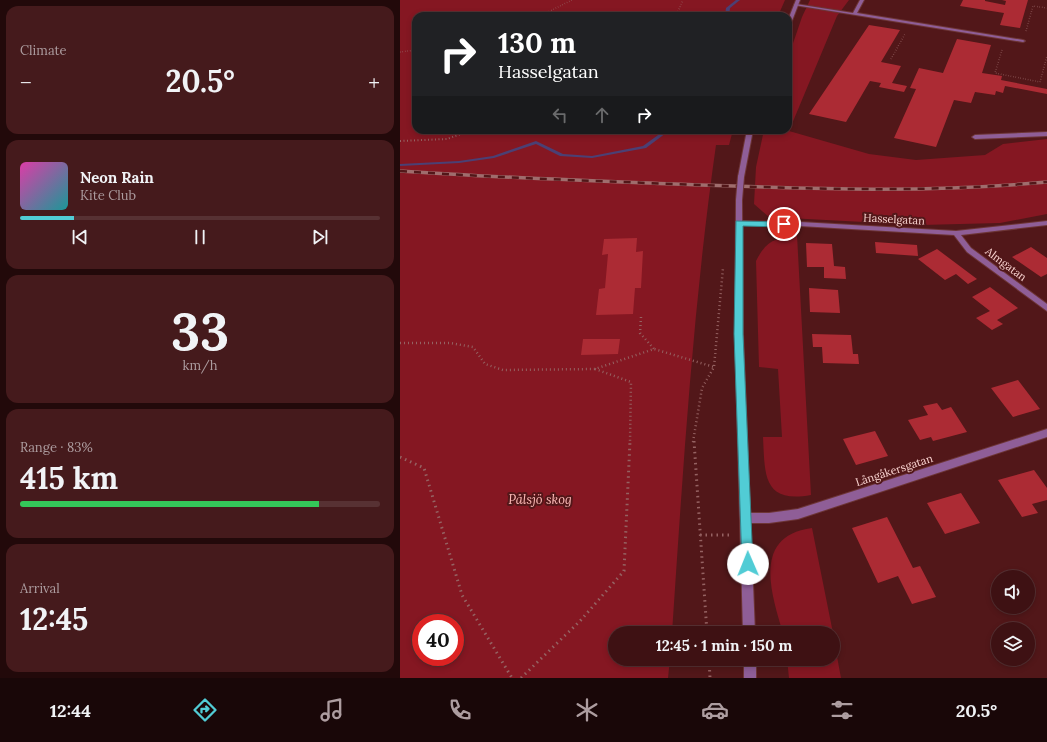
<!DOCTYPE html>
<meta charset="utf-8">
<style>
body{margin:0;font-family:Lora,serif;background:#451a1c;color:#f1f3f6;height:100vh;display:flex;flex-direction:column;font-size:15px;white-space:nowrap}
*{box-sizing:border-box;margin:0}
p{font-size:13px;color:#ad9da0}
.icon{flex:none;width:22px;height:22px;fill:none;stroke:currentColor;stroke-width:2;stroke-linecap:round;stroke-linejoin:round}
.map{position:relative;flex:1;overflow:hidden}
.side{display:flex;flex-direction:column;gap:6px;padding:6px;background:#22090a;width:400px}
.side>*{flex:none}
.hud{position:absolute;left:12px;top:12px;width:380px;height:122px;border-radius:12px;box-shadow:0 2px 6px #0003,0 0 0 1px #573133;background:#202124;color:#fff;overflow:hidden}
.tools{position:absolute;left:591px;top:570px;display:grid;gap:8px}
.tools a{display:grid;place-items:center;width:44px;height:44px;border-radius:50%;background:#3e1113;box-shadow:0 2px 6px #0003,0 0 0 1px #573133;font-size:20px}
.speed{position:absolute;left:12px;top:614px;display:flex;gap:8px;font-size:20px;font-weight:700;text-align:center}
.speed>*{display:grid;place-content:center;width:52px;height:52px;border-radius:50%;background:#3e1113;box-shadow:0 2px 6px #0003,0 0 0 1px #573133;line-height:1}
.speed .limit{border:6px solid #d22;background:#fff;color:#111}
.pin{position:absolute;display:grid;place-items:center;width:34px;height:34px;color:#fff;margin:-17px;border:2px solid #fff;border-radius:50%;box-shadow:0 1px 4px #0007}
.me{position:absolute;width:44px;margin:-22px;rotate:359deg;stroke-linejoin:round;filter:drop-shadow(0 0 3px #0008)}
.turn{display:flex;align-items:center;gap:14px;height:84px;padding:0 20px;font-size:18px}
.turn .icon{width:52px;height:52px;stroke-width:2.5}
.turn b{display:block;font-size:28px;line-height:34px}
.lanes{display:flex;align-items:center;height:38px;padding:0 20px;background:#0003;justify-content:center;gap:20px;direction:ltr}
.lanes .off{opacity:.35}
.big{font-size:30px;font-weight:700;line-height:1.1}
.side .tile{flex:1;display:flex;flex-direction:column;justify-content:center;gap:6px;min-width:0;padding:0 14px;border-radius:12px;background:#451a1c}
.side .dial{align-items:center;gap:0}
.dial b{font-size:52px;line-height:1}
.song{display:flex;align-items:center;gap:12px}
.cover{width:48px;height:48px;border-radius:6px;background:linear-gradient(135deg,hsl(320 70% 55%),hsl(180 70% 35%))}
.played{height:4px;border-radius:2px;background:linear-gradient(90deg,#51ccd5 15%,#573133 15%)}
.keys{display:flex;justify-content:space-around;direction:ltr}
.heat{display:flex;justify-content:space-between;align-items:center;font-size:22px;direction:ltr}
.charge{height:6px;border-radius:3px;background:linear-gradient(90deg,#34c759 83%,#573133 0)}
.trip{position:absolute;left:208px;top:626px;width:232px;height:40px;border-radius:20px;background:#3e1113;box-shadow:0 2px 6px #0003,0 0 0 1px #573133;font-weight:700;line-height:40px;text-align:center}
.dock{display:flex;height:64px;justify-content:space-around;align-items:center;background:#190708;color:#ad9da0}
.dock .icon{width:28px;height:28px}
.dock .on{color:#51ccd5}
.dock b{font-size:18px;color:#f1f3f6}
main{display:flex;flex:1;min-height:0}
.map>svg:first-child{display:block}
</style>
<main>
<section class="side">
<div class="tile"><p>Climate</p>
<div class="heat"><a>−</a><b class="big">20.5°</b><a>+</a></div>
</div>
<div class="tile">
<div class="song"><i class="cover"></i><div><b>Neon Rain</b><p>Kite Club</p></div></div>
<div class="played"></div>
<div class="keys"><svg class="icon" aria-label="previous" viewBox="0 0 24 24"><path d="M18 5L8 12l10 7zM5 5v14"/></svg><svg class="icon" aria-label="pause" viewBox="0 0 24 24"><path d="M8 5v14M16 5v14"/></svg><svg class="icon" aria-label="next" viewBox="0 0 24 24"><path d="M6 5l10 7-10 7zM19 5v14"/></svg></div>
</div>
<div class="tile dial"><b>33</b><p>km/h</p></div>
<div class="tile"><p>Range · 83%</p><b class="big">415 km</b><div class="charge"></div></div>
<div class="tile"><p>Arrival</p><b class="big">12:45</b></div>
</section>
<div class="map">
<svg width="647" height="678" viewBox="0 0 647 678">
<rect width="100%" height="100%" fill="#521719"/>
<path fill="#851722" fill-rule="evenodd" d="M 0,0 L 385,0 L 378,16 L 16,16 L 16,130 L 333,130 L 329,145 L 316,145 C 293,306 283,470 272,633 L 215,633 L 215,659 L 270,659 L 268,678 L 0,678 ZM 21,623 L 55,623 L 55,657 L 21,657 Z
M 410,0 L 449,0 L 437,16 L 389,131 L 469,154 L 516,160 L 585,155 L 603,144 L 647,139 L 647,214 L 600,223 L 521,225 L 369,217 L 354,204 L 356,167 L 364,130 L 388,130 L 388,58 L 402,17 Z
M 397,235 L 411,495 C 362,504 365,473 363,437 L 382,437 L 378,369 L 359,367 L 356,261 C 366,241 375,238 397,235 Z
M 412,528 L 433,633 L 383,633 C 371,593 352,536 412,528 Z
M 433,635 L 441,678 L 389,678 L 387,659 L 433,659 Z"/>
<g fill="none" stroke-linecap="round" stroke-linejoin="round">
<path fill="#4b4074" fill-rule="evenodd" d="M 336,0 L 340,0 L 330,8 L 329,16 L 325,16 L 326,8 Z
M 265,130 L 270,130 L 246,148 L 192,158 L 160,156 L 136,144 L 94,158 L 59,163 L 0,166 L 0,164 L 59,161 L 93,156 L 136,141 L 163,154 L 192,156 L 243,146 Z"/>
</g>
<path fill="#ac2b34" d="M 563,0 L 585,0 L 585,1 L 605,5 L 606,1 L 602,0 L 628,0 L 620,28 L 600,25 L 604,13 L 560,6 Z
M 469,25 L 500,30 L 481,62 L 501,66 L 492,83 L 507,86 L 504,92 L 479,87 L 481,83 L 470,81 L 446,122 L 409,114 Z
M 557,39 L 591,45 L 582,73 L 602,76 L 601,80 L 647,89 L 647,94 L 605,86 L 603,93 L 596,91 L 595,95 L 575,92 L 571,103 L 554,100 L 536,147 L 494,138 L 516,89 L 510,88 L 519,68 L 543,73 Z
M 237,238 L 236,252 L 243,251 L 241,288 L 235,288 L 233,314 L 196,315 L 199,289 L 205,288 L 208,254 L 202,255 L 204,239 Z
M 475,242 L 517,245 L 518,256 L 476,253 Z
M 406,243 L 432,244 L 434,266 L 445,267 L 446,279 L 424,278 L 424,267 L 407,267 Z
M 631,247 L 647,258 L 647,274 L 641,277 L 612,257 Z
M 537,249 L 577,279 L 568,284 L 556,274 L 545,280 L 518,259 Z
M 590,287 L 618,308 L 597,320 L 603,324 L 592,330 L 576,318 L 590,311 L 572,297 Z
M 409,288 L 438,290 L 440,313 L 410,312 Z
M 412,334 L 451,335 L 453,354 L 458,354 L 459,364 L 423,363 L 422,347 L 413,347 Z
M 183,339 L 220,339 L 218,354 L 181,355 Z
M 618,380 L 640,409 L 613,417 L 591,388 Z
M 537,403 L 542,410 L 551,407 L 567,432 L 533,441 L 531,437 L 520,440 L 508,420 L 528,415 L 523,406 Z
M 475,431 L 488,456 L 456,465 L 443,439 Z
M 634,470 L 647,488 L 647,500 L 632,504 L 638,513 L 622,517 L 598,480 Z
M 561,493 L 580,523 L 545,534 L 527,503 Z
M 487,517 L 513,568 L 520,566 L 536,597 L 512,604 L 498,576 L 478,583 L 452,528 Z"/>
<g fill="none" stroke-linecap="round" stroke-linejoin="round">
<g stroke="#6d3536" stroke-width="2">
<path id="service" d="M 460,0 L 464,0 L 457,13 L 623,40 L 625,41 L 623,42 L 394,5 L 396,4 L 453,13 Z
M 647,132 L 647,136 L 575,139 L 572,137 L 575,135 Z"/>
</g>
<g stroke="#6d3536" stroke-width="2">
<path id="minor" d="M 339,221 L 400,222 L 556,231 L 647,221 L 647,225 L 561,235 L 571,248 L 647,304 L 647,311 L 567,252 L 554,235 L 400,226 L 337,224 L 336,223 Z
M 647,429 L 647,437 L 398,519 L 369,523 L 346,523 L 342,521 L 341,518 L 342,515 L 346,513 L 369,513 L 398,509 Z"/>
</g>
<g stroke="#6d3536" stroke-width="2">
<path id="tertiary" d="M 396,0 L 400,0 L 390,26 L 388,27 L 388,20 Z
M 347,130 L 353,130 L 344,177 L 341,179 L 338,177 Z
M 339,198 L 342,200 L 343,334 L 355,633 L 343,633 L 335,334 L 336,200 Z
M 344,659 L 356,659 L 356,678 L 344,678 Z"/>
</g>
<path stroke="#956262" stroke-width="1.5" stroke-dasharray="0.5 2" stroke-linecap="butt" d="M 140,16 L 172,0
M 276,16 L 283,0
M 626,31 L 633,6 L 647,8
M 602,50 L 595,73 L 640,82 L 647,56
M 0,52 L 16,50
M 491,59 L 505,34"/>
<path stroke="#956262" stroke-width="2" stroke-dasharray="1 2.5" stroke-linecap="butt" d="M 0,141 L 47,139 L 72,130"/>
<path stroke="#956262" stroke-width="2.5" stroke-dasharray="1 3" stroke-linecap="butt" d="M 241,317 L 240,333 L 254,349
M 0,343 L 50,343 L 73,347 L 85,364 L 103,370 L 195,369 L 254,349 L 314,367
M 195,369 L 231,382 L 230,442
M 293,442 L 302,388 L 314,367 L 323,268"/>
<path stroke="#956262" stroke-width="3" stroke-dasharray="1.5 4" stroke-linecap="butt" d="M 294,441 L 307,633
M 0,457 L 24,468 L 62,595 L 112,678
M 300,535 L 329,535
M 309,659 L 310,678
M 121,678 L 180,621 L 224,571 L 230,441"/>
<use href="#service" fill="#8f5e97" fill-rule="evenodd"/>
<use href="#minor" fill="#8f5e97" fill-rule="evenodd"/>
<use href="#tertiary" fill="#8f5e97" fill-rule="evenodd"/>
<g stroke="#9f6d6d" stroke-width="3.5">
<path id="rail" d="M 0,171 C 100,178 199,181 299,185 C 416,189 531,193 647,182"/>
</g>
<use href="#rail" stroke="#521719" stroke-width="2.5" stroke-dasharray="7" stroke-linecap="butt"/>
<g stroke="#6d3536" stroke-width="8" stroke-linecap="butt">
<path id="tertiary-bridge" d="M 339,200 L 341,177"/>
</g>
<use href="#tertiary-bridge" stroke="#8f5e97" stroke-width="6"/>
</g>
<path fill="#51ccd5" stroke="#35858a" d="M 336,221 L 384,222 L 388,224 L 384,227 L 343,226 L 343,334 L 353,564 L 352,568 L 348,569 L 343,568 L 342,564 L 334,334 Z"/>
<g text-anchor="middle" dominant-baseline="central" stroke-width="4" stroke-linejoin="round" paint-order="stroke">
<g font-size="11" fill="#fad4d1" stroke="#521719">
<text transform="translate(494 219) rotate(3)">Hasselgatan</text>
<text transform="translate(606 264) rotate(37)">Almgatan</text>
<text transform="translate(494 470) rotate(-18)">Långåkersgatan</text>
</g>
<g font-size="13" font-style="italic" fill="#febbb8" stroke="#521719">
<text x="140" y="499">Pålsjö skog</text>
</g>
</g>
</svg>
<div class="tools">
<a><svg class="icon" aria-label="sound" viewBox="0 0 24 24"><path d="M4 9h4l5-4v14l-5-4H4zM17 9q2 3 0 6"/></svg></a>
<a><svg class="icon" aria-label="layers" viewBox="0 0 24 24"><path d="M12 4l9 5-9 5-9-5zM3 14l9 5 9-5"/></svg></a>
</div>
<div class="speed"><div class="limit">40</div></div>
<div class="pin" style="left:384px;top:224px;background:#d93025"><svg class="icon" aria-label="arrive" viewBox="0 0 24 24"><path d="M6 21V4h12l-3 4 3 4H6"/></svg></div>
<svg class="me" style="left:348px;top:564px" viewBox="-20 -20 40 40"><circle r="19" fill="#fff"/><path d="M0-13L10 11 0 6-10 11z" fill="#51ccd5"/></svg>
<div class="trip">12:45 · 1 min · 150 m</div>
<div class="hud">
<div class="turn"><svg class="icon" aria-label="right" viewBox="0 0 24 24"><path d="M7 20v-9h11M14 6l5 5-5 5"/></svg><div><b>130 m</b>Hasselgatan</div></div>
<div class="lanes"><svg class="icon off" aria-label="left" viewBox="0 0 24 24"><path d="M17 20v-9H6M10 6l-5 5 5 5"/></svg><svg class="icon off" aria-label="ahead" viewBox="0 0 24 24"><path d="M12 20V5M6 11l6-6 6 6"/></svg><svg class="icon" aria-label="right" viewBox="0 0 24 24"><path d="M7 20v-9h11M14 6l5 5-5 5"/></svg></div>
</div>
</div>
</main>
<nav class="dock">
<b>12:44</b>
<svg class="icon on" aria-label="directions" viewBox="0 0 24 24"><path d="M12 3l9 9-9 9-9-9zM9 14v-3h6M13 9l2 2-2 2"/></svg>
<svg class="icon" aria-label="music" viewBox="0 0 24 24"><path d="M9 18V5l10-2v13"/><circle cx="6" cy="18" r="3"/><circle cx="16" cy="16" r="3"/></svg>
<svg class="icon" aria-label="phone" viewBox="0 0 24 24"><path d="M5 4h4l2 5-3 2q2 4 5 5l2-3 5 2v4C11 20 4 13 5 4z"/></svg>
<svg class="icon" aria-label="climate" viewBox="0 0 24 24"><path d="M12 3v18M4 7l16 10M4 17L20 7"/></svg>
<svg class="icon" aria-label="car" viewBox="0 0 24 24"><path d="M5 17H2v-5l4-1 3-4h7l3 4 3 1v5h-3M9 17h6M6 11h13"/><circle cx="7" cy="17" r="2"/><circle cx="17" cy="17" r="2"/></svg>
<svg class="icon" aria-label="filters" viewBox="0 0 24 24"><path d="M4 7h16M4 17h16"/><circle cx="9" cy="7" r="2"/><circle cx="15" cy="17" r="2"/></svg>
<b>20.5°</b>
</nav>
